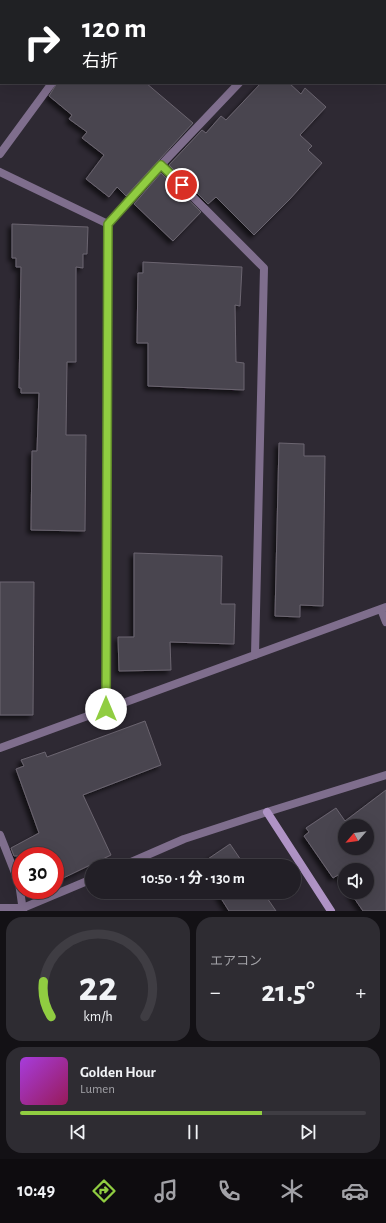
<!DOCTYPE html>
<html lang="ja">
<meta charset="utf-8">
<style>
body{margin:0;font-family:"Alegreya Sans","Noto Sans JP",sans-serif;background:#2e2c32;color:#f1f3f6;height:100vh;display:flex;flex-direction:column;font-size:15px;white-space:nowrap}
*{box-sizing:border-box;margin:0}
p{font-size:13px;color:#a2a2a7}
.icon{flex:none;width:22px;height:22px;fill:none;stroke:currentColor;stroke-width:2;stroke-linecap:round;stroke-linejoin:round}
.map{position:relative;height:911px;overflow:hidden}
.sheet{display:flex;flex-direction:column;gap:6px;padding:6px;background:#131115;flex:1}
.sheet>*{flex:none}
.hud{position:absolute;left:0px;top:0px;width:386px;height:84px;box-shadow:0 4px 16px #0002,0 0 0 1px #3f3d43;background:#202124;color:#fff;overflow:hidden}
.needle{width:26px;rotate:242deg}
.controls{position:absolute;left:338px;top:819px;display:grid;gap:8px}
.controls a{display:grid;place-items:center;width:36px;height:36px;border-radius:50%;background:#221f26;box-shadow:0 4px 16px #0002,0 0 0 1px #3f3d43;font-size:20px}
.speed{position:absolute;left:12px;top:847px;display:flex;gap:8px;font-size:20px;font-weight:700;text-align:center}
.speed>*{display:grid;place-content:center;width:52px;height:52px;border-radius:50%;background:#221f26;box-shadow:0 4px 16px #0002,0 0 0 1px #3f3d43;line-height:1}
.speed .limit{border:6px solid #d22;background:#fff;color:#111}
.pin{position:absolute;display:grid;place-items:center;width:34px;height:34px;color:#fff;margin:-17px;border:2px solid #fff;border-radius:50%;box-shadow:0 1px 4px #0007}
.me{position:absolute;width:44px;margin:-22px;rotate:0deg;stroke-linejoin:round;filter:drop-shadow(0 0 3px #0008)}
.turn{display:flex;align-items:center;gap:14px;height:84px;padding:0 16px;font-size:18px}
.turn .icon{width:52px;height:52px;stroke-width:2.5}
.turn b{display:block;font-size:28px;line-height:34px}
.big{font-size:30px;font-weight:700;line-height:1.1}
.sheet .tile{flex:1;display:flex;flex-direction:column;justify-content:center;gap:6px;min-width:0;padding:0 14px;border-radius:16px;background:#2e2c32}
.sheet .dial{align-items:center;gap:0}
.dial svg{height:104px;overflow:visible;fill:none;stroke:#3f3d43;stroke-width:7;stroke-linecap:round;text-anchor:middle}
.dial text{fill:#f1f3f6;stroke:none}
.song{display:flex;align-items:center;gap:12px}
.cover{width:48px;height:48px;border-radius:6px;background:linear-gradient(135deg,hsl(280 70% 55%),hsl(330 70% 35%))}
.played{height:4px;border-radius:2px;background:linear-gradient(90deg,#90cd41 70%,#3f3d43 70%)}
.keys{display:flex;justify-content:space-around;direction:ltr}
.heat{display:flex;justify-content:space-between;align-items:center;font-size:22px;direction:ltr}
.sheet .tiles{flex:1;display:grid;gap:6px;grid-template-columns:1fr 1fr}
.tile:last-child{grid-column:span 2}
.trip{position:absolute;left:85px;top:859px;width:216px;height:40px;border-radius:20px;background:#221f26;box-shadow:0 4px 16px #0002,0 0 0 1px #3f3d43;font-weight:700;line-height:40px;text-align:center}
.tab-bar{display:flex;height:64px;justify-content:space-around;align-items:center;background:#0e0c0f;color:#a2a2a7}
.tab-bar .icon{width:28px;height:28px}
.tab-bar .selected{color:#90cd41}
.tab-bar b{font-size:18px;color:#f1f3f6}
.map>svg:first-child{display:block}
</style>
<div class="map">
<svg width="386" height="911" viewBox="0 0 386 911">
<defs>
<filter id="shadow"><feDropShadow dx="-3.5" dy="3.5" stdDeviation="2" flood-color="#0009"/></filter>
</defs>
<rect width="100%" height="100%" fill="#2e2933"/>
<path fill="#4a454f" stroke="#6b6570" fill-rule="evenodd" filter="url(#shadow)" d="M 57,83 L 146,83 L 193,123 L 126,196 L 117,187 L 109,197 L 86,179 L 104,155 L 82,138 L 87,132 L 69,119 L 72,115 L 49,96 Z
M 261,83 L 289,83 L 301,94 L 305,88 L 326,107 L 300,135 L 312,146 L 308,150 L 322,163 L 290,199 L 254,235 L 216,197 L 208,204 L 169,165 L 202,130 L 206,133 L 221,116 L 226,120 Z
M 161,173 L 201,212 L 173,241 L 134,204 Z
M 12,224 L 88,227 L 87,254 L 83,254 L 83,268 L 76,267 L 76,362 L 67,362 L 66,435 L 86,435 L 85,531 L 31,530 L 32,451 L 37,451 L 39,393 L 21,393 L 21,388 L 19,388 L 21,267 L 16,267 L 16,258 L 12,258 Z
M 143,262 L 242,267 L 240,306 L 235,305 L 236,362 L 244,363 L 244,390 L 148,386 L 148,343 L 137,343 L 138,273 L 143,273 Z
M 279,443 L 304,444 L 304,456 L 325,456 L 323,606 L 300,605 L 300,617 L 275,616 Z
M 134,553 L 222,556 L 221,604 L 235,604 L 234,644 L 170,642 L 171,670 L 119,671 L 118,637 L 134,637 Z
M 0,582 L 34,582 L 33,715 L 0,715 Z
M 145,721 L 161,765 L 83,795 L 111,855 L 55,882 L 55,856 L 14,856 L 11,848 L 39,833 L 16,769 L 24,766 L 21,760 L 45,752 L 47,757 Z
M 386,790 L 386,911 L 363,911 L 350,892 L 367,892 L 367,870 L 345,870 L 345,885 L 338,875 L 333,878 L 304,836 L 309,832 L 306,828 L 336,808 L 345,821 ZM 345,826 L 367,826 L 367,848 L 345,848 Z
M 230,844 L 245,866 L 199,866 L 199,865 Z
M 217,892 L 263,892 L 276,911 L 229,911 Z"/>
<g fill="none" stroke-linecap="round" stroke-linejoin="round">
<path stroke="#7f6e8d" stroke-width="8" d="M 373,0 L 374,1
M 112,1 L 113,0
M 317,1 L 318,0
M 385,9 L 386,10
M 0,154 L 52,83
M 161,165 L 264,268 L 255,655
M 0,172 L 108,224
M 381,609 L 386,622
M 106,709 L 108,224 L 161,165 L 239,83
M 0,748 L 386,607
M 0,835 L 19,883 L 23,911
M 122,866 L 184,839 L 267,812 L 386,775
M 0,908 L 23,908 L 92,879"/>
<path stroke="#af93c5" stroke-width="8" d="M 267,812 L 331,911"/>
</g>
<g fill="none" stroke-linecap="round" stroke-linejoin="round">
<g stroke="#5e852a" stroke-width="10">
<path id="route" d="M 106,709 L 108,224 L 161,165 L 182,185"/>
</g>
<use href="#route" stroke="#90cd41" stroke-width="7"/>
</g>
</svg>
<div class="controls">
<a><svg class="needle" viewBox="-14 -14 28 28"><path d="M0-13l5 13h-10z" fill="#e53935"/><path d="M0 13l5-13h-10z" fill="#a2a2a7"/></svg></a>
<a><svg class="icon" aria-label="sound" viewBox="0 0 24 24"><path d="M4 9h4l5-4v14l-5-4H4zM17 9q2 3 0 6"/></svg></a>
</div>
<div class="speed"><div class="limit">30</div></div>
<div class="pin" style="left:182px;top:185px;background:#d93025"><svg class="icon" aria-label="arrive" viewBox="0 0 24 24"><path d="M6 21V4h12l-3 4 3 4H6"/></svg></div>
<svg class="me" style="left:106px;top:709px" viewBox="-20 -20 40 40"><circle r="19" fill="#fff"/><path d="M0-13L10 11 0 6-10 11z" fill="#90cd41"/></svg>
<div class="trip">10:50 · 1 分 · 130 m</div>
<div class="hud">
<div class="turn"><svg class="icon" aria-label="right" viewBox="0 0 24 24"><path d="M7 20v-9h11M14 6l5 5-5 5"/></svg><div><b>120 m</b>右折</div></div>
</div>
</div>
<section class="sheet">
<div class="tiles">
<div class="tile dial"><svg viewBox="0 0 100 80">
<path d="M14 69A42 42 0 1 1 86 69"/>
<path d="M14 69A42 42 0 0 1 8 42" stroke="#90cd41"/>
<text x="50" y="56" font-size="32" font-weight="700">22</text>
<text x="50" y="72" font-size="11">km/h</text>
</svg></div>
<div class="tile"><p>エアコン</p>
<div class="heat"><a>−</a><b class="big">21.5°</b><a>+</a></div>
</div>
<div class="tile">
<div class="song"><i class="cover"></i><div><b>Golden Hour</b><p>Lumen</p></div></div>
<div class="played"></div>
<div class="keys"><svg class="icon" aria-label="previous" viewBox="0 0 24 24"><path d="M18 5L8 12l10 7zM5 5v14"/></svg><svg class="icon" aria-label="pause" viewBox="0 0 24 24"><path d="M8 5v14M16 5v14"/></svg><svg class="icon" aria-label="next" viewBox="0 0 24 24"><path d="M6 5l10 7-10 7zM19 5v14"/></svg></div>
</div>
</div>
</section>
<nav class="tab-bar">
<b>10:49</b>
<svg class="icon selected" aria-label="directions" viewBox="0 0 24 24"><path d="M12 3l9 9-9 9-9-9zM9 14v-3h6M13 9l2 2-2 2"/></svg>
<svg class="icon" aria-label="music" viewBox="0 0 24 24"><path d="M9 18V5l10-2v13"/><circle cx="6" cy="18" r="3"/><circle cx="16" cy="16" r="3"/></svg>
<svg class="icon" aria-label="phone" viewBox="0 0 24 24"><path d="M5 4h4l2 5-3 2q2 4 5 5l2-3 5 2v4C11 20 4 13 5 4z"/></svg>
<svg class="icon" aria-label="climate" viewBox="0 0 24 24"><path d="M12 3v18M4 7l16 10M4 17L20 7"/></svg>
<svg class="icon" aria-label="car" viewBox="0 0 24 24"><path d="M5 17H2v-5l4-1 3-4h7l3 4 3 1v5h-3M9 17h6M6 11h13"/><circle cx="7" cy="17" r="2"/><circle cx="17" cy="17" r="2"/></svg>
</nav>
